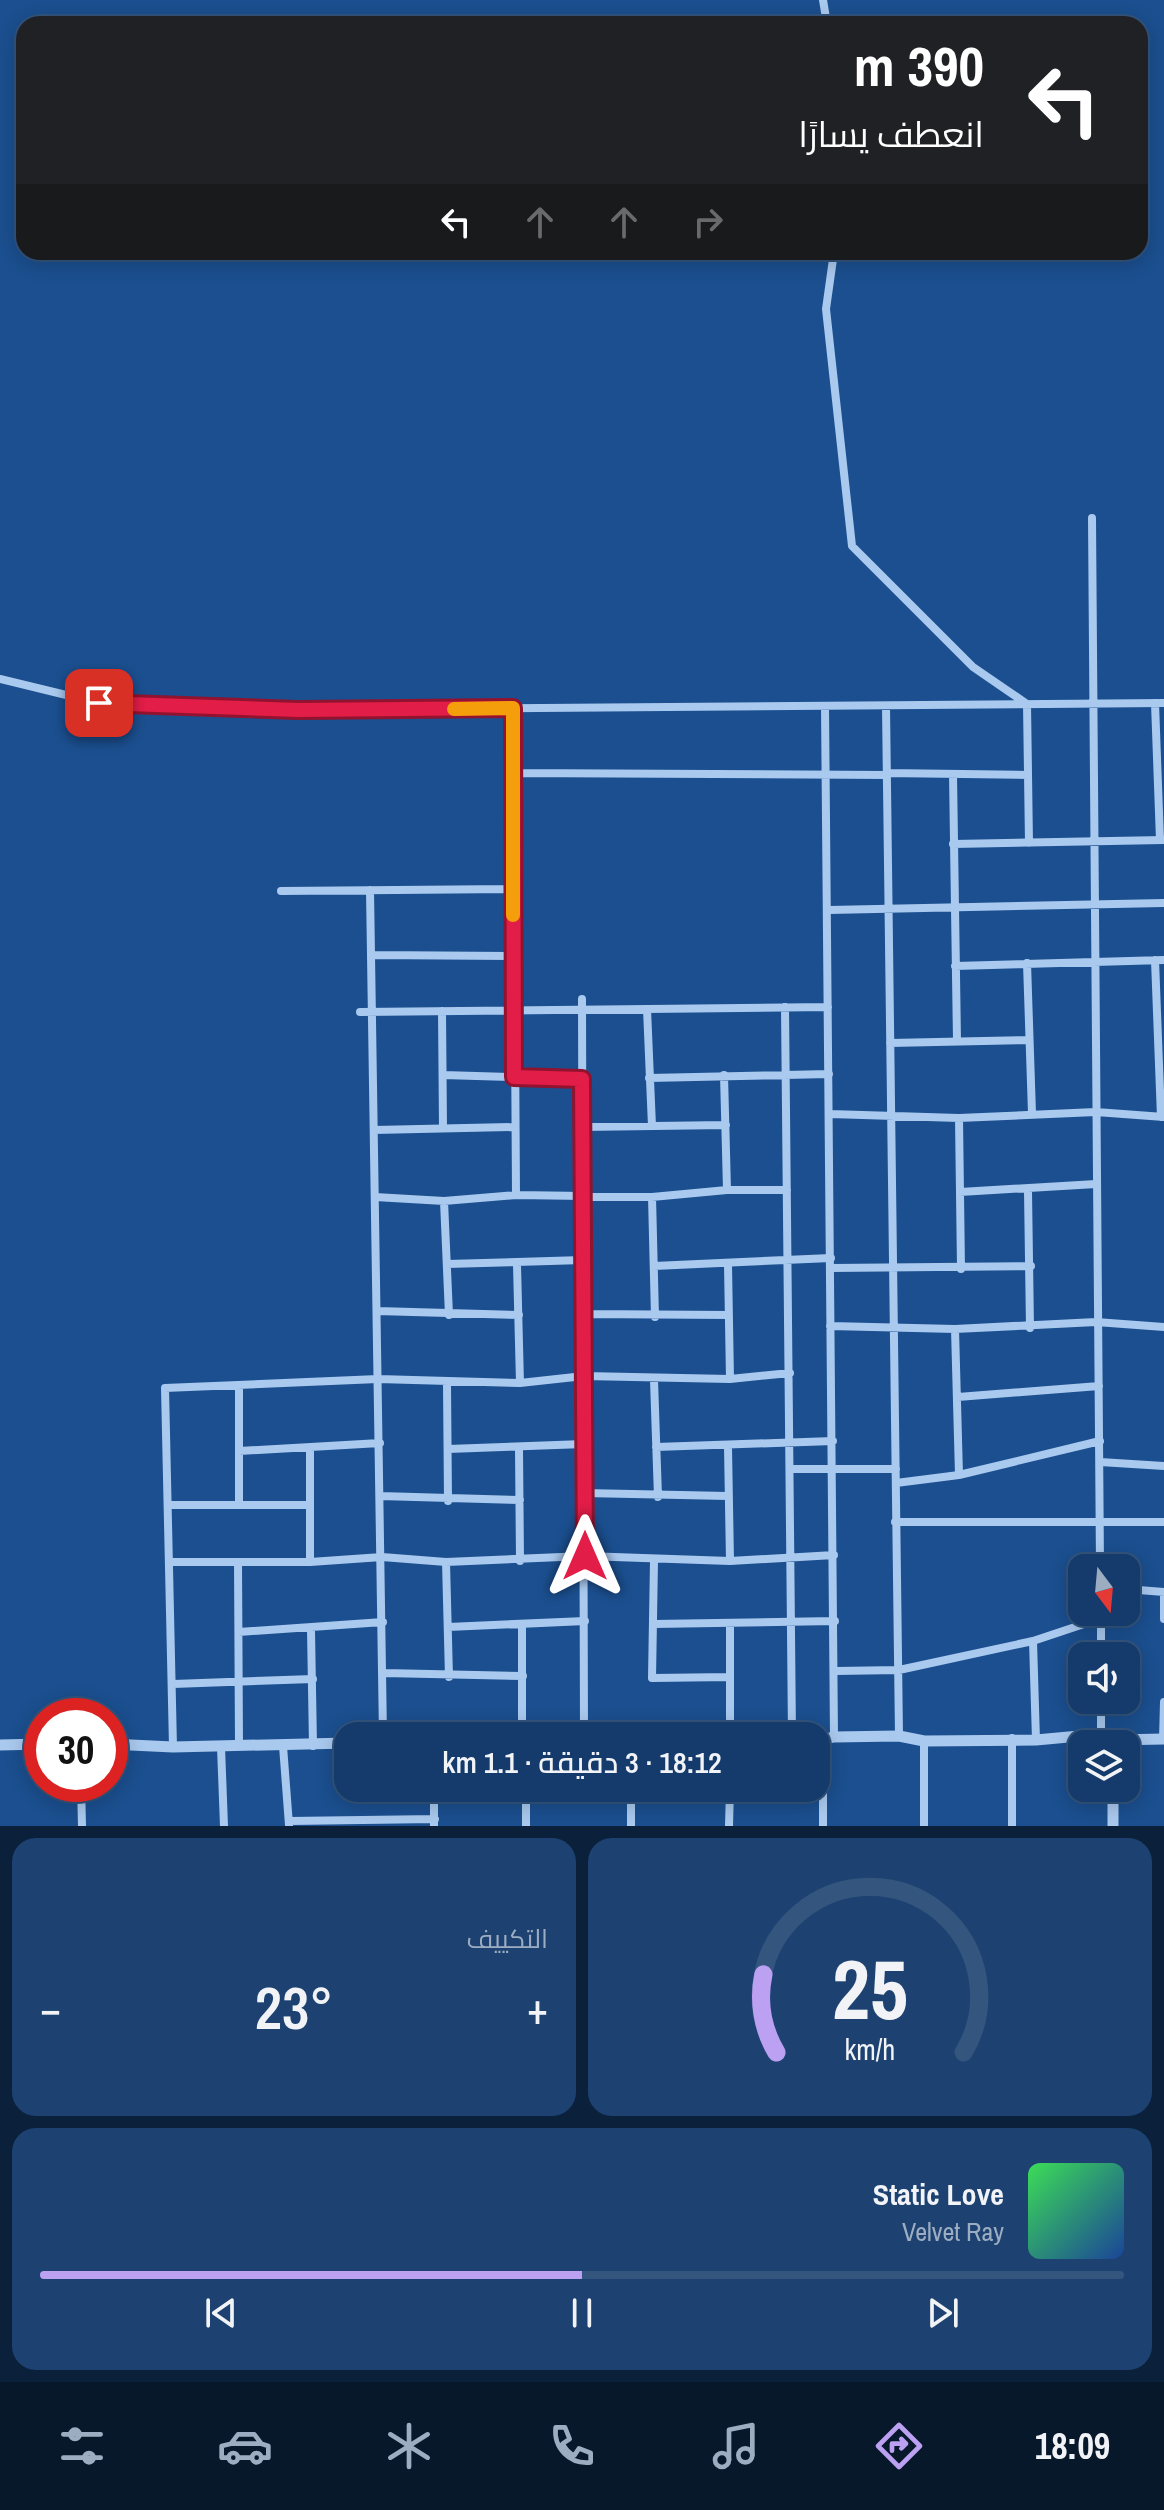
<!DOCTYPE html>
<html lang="ar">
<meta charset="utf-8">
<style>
body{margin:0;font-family:"Archivo Narrow",Cairo,sans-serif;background:#1d4271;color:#f1f3f6;direction:rtl;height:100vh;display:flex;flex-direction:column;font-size:30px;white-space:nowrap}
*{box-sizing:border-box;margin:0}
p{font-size:26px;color:#9dadc1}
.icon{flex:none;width:44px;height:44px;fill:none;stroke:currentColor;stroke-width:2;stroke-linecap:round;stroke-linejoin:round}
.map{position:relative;height:1826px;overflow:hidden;direction:ltr}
.sheet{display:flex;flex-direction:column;gap:12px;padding:12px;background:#0b203b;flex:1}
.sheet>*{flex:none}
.top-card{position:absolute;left:16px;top:16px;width:1132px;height:244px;border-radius:24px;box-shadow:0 4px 20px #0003,0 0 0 2px #33557e;direction:rtl;background:#202124;color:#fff;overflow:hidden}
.needle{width:52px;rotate:164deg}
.fabs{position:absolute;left:1068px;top:1554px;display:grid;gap:16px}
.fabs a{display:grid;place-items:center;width:72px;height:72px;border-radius:16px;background:#143b6b;box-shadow:0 4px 20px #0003,0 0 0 2px #33557e;font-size:40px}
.speed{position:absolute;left:24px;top:1698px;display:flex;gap:16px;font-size:40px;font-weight:700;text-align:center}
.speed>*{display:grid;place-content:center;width:104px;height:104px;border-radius:50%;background:#143b6b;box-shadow:0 4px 20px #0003,0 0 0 2px #33557e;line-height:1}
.speed .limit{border:12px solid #d22;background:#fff;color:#111}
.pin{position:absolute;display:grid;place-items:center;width:68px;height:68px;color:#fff;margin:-34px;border-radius:16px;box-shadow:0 4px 12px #0006}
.me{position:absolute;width:88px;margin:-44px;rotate:0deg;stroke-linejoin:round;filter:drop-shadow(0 0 6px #0008)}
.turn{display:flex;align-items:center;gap:28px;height:168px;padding:0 32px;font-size:36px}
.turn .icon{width:104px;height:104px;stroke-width:2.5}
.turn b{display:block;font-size:56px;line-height:68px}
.lanes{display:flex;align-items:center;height:76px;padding:0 32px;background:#0003;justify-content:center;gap:40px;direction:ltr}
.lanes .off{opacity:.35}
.big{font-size:60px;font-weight:600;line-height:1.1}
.sheet .tile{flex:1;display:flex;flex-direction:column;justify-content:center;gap:12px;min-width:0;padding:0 28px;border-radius:24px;background:#1d4271}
.sheet .dial{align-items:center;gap:0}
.dial svg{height:208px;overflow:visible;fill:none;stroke:#33557e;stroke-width:7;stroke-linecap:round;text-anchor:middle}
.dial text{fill:#f1f3f6;stroke:none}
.song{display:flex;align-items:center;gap:24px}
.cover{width:96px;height:96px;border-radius:12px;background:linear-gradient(135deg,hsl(130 70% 55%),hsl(220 70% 35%))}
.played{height:8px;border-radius:4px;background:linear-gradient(90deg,#bca0f2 50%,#33557e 50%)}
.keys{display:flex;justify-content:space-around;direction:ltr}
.heat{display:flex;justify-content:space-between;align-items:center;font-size:44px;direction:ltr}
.sheet .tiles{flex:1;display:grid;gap:12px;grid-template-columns:1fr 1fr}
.tile:last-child{grid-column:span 2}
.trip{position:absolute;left:334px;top:1722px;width:496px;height:80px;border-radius:24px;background:#143b6b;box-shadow:0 4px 20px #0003,0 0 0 2px #33557e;font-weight:600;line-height:80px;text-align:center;direction:rtl}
.tab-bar{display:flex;height:128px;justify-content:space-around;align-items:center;background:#08182b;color:#9dadc1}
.tab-bar .icon{width:56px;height:56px}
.tab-bar .selected{color:#bca0f2}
.tab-bar b{font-size:36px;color:#f1f3f6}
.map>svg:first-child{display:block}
</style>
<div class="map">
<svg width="1164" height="1826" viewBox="0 0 1164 1826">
<rect width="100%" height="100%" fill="#1b4f8f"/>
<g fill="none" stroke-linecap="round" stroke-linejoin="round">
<path stroke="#a9c9ee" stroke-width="8" d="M 823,0 L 827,24
M 834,252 L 826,309 L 852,546 L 973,667 L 1027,704 L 1029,843
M 1092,518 L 1100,1568
M 0,679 L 99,703 L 298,710 L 1164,703
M 1155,703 L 1160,840
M 825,706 L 834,1737
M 886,706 L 899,1736
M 513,708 L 516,1195
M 513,773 L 887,775
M 887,773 L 1028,775
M 953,774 L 957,1041
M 953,844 L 1164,840
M 370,890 L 383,1736
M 281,891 L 513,889
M 829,910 L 1164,903
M 371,955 L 512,956
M 1155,960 L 1161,1117
M 1027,963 L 1032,1113
M 955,966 L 1164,960
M 582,999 L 584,1736
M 785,1007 L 792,1736
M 647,1009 L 652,1126
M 442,1011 L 443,1128
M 360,1012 L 828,1007
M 890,1043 L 1029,1040
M 443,1075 L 582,1079
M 724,1075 L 727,1190
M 649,1078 L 829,1074
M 830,1114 L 959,1118 L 1096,1112 L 1164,1117
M 959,1118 L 961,1269
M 582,1127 L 726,1125
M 374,1130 L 515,1127
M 1028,1191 L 1030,1328
M 960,1192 L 1096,1184
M 375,1197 L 444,1201 L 516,1195 L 652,1197 L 727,1190 L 787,1190
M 652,1197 L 655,1317
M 444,1201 L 449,1315
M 447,1264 L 583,1260
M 517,1265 L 520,1383
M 728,1265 L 730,1379
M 654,1266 L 831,1258
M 831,1268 L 1031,1266
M 377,1311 L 519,1315
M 583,1314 L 729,1315
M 830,1326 L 955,1329 L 1096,1322 L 1164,1327
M 955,1329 L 959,1475
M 654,1380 L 658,1497
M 447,1384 L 448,1501
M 239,1387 L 239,1505
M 958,1397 L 1099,1386
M 656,1447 L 833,1441
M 728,1447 L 730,1561
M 448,1449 L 584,1444
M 519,1449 L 520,1561
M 310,1450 L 310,1562
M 239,1451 L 380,1443
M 1100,1462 L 1164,1466
M 791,1469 L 896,1469
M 896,1483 L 959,1475 L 1100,1441
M 584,1493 L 728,1496
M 380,1496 L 520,1500
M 168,1505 L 310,1505
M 895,1522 L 1164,1522
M 654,1561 L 652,1678 L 730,1677
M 170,1562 L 310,1562 L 382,1557 L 446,1562 L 585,1556 L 730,1561 L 834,1555
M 238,1562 L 239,1746
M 446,1562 L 449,1677
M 1126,1589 L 1164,1592
M 1164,1592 L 1164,1619
M 654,1624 L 835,1621
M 730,1625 L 730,1736
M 448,1627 L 585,1621
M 311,1630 L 313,1746
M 239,1632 L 383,1622
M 1033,1641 L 1036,1740
M 1101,1656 L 1101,1612
M 836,1671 L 899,1670 L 1033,1641 L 1102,1618
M 384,1673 L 523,1676
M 173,1684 L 313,1679
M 1101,1734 L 1101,1700
M 522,1736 L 522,1627
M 1163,1739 L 1164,1702
M 823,1742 L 823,1826
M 283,1746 L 289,1825
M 173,1747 L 165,1388 L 378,1379 L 520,1383 L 584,1376 L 730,1379 L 790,1373
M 221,1747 L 224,1826
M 81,1784 L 82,1826
M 434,1788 L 434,1826
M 289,1821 L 435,1819
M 526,1826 L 526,1788
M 631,1826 L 631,1788
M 729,1826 L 730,1788
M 924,1826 L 924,1741
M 1012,1826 L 1012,1738"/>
<path stroke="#a9c9ee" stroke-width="11" d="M 816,1741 L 834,1737 L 899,1736 L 924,1741 L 1036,1740 L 1101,1734 L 1113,1740 L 1164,1739
M 110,1744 L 173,1747 L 348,1743
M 0,1745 L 42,1744
M 1113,1788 L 1113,1826"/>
</g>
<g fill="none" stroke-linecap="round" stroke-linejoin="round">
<g stroke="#92132f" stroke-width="20">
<path id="route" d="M 99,703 L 298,710 L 513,708 L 514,1077 L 582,1079 L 585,1556"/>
</g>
<use href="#route" stroke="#e11d48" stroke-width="14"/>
<path stroke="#f59e0b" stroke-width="14" d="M 454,709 L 513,708 L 513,915"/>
</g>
</svg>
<div class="fabs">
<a><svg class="needle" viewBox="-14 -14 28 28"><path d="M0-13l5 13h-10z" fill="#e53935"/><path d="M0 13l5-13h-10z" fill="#9dadc1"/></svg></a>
<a><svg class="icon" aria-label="sound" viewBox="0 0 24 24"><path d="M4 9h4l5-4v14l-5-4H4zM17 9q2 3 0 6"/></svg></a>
<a><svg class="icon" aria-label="layers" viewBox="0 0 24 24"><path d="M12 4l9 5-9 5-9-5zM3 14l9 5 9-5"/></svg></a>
</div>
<div class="speed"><div class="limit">30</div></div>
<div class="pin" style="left:99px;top:703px;background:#d93025"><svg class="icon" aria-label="arrive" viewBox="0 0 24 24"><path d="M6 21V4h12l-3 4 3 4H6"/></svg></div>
<svg class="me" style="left:585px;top:1556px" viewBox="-20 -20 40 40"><path d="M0-17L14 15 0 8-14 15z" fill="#e11d48" stroke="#fff" stroke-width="4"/></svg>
<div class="trip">18:12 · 3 دقيقة · 1.1 km</div>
<div class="top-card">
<div class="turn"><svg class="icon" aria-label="left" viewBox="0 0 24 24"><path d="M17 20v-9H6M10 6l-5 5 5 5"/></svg><div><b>390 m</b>انعطف يسارًا</div></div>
<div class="lanes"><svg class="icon" aria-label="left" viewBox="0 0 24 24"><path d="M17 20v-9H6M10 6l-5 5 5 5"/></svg><svg class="icon off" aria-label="ahead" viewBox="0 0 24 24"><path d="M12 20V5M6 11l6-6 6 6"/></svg><svg class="icon off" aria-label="ahead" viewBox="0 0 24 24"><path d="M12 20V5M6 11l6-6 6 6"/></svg><svg class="icon off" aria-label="right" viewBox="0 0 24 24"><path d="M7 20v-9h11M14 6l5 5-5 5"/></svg></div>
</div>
</div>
<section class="sheet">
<div class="tiles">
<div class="tile dial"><svg viewBox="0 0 100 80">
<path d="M14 69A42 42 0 1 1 86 69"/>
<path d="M14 69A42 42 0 0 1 9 39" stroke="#bca0f2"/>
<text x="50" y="56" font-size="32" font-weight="700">25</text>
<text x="50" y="72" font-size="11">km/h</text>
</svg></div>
<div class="tile"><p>التكييف</p>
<div class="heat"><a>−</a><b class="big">23°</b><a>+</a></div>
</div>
<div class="tile">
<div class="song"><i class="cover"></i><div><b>Static Love</b><p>Velvet Ray</p></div></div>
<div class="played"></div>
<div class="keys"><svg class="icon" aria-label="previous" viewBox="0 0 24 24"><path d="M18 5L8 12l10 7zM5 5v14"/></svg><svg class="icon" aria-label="pause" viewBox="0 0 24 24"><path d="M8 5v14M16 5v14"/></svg><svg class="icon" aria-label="next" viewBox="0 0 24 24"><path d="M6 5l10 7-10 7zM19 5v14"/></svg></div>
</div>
</div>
</section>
<nav class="tab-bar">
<b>18:09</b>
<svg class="icon selected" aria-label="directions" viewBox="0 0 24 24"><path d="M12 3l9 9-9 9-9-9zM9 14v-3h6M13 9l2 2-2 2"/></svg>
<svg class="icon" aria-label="music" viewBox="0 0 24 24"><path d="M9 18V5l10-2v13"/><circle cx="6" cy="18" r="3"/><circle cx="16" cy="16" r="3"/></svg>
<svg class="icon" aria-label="phone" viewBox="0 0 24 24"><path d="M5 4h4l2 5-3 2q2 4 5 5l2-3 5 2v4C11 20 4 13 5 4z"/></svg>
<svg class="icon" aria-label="climate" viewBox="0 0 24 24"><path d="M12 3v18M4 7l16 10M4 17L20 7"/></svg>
<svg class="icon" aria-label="car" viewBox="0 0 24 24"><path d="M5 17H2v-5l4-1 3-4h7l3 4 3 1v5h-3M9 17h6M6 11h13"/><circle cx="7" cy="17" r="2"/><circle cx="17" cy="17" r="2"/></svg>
<svg class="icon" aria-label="filters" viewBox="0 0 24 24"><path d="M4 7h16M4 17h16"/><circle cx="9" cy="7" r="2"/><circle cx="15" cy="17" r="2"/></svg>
</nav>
